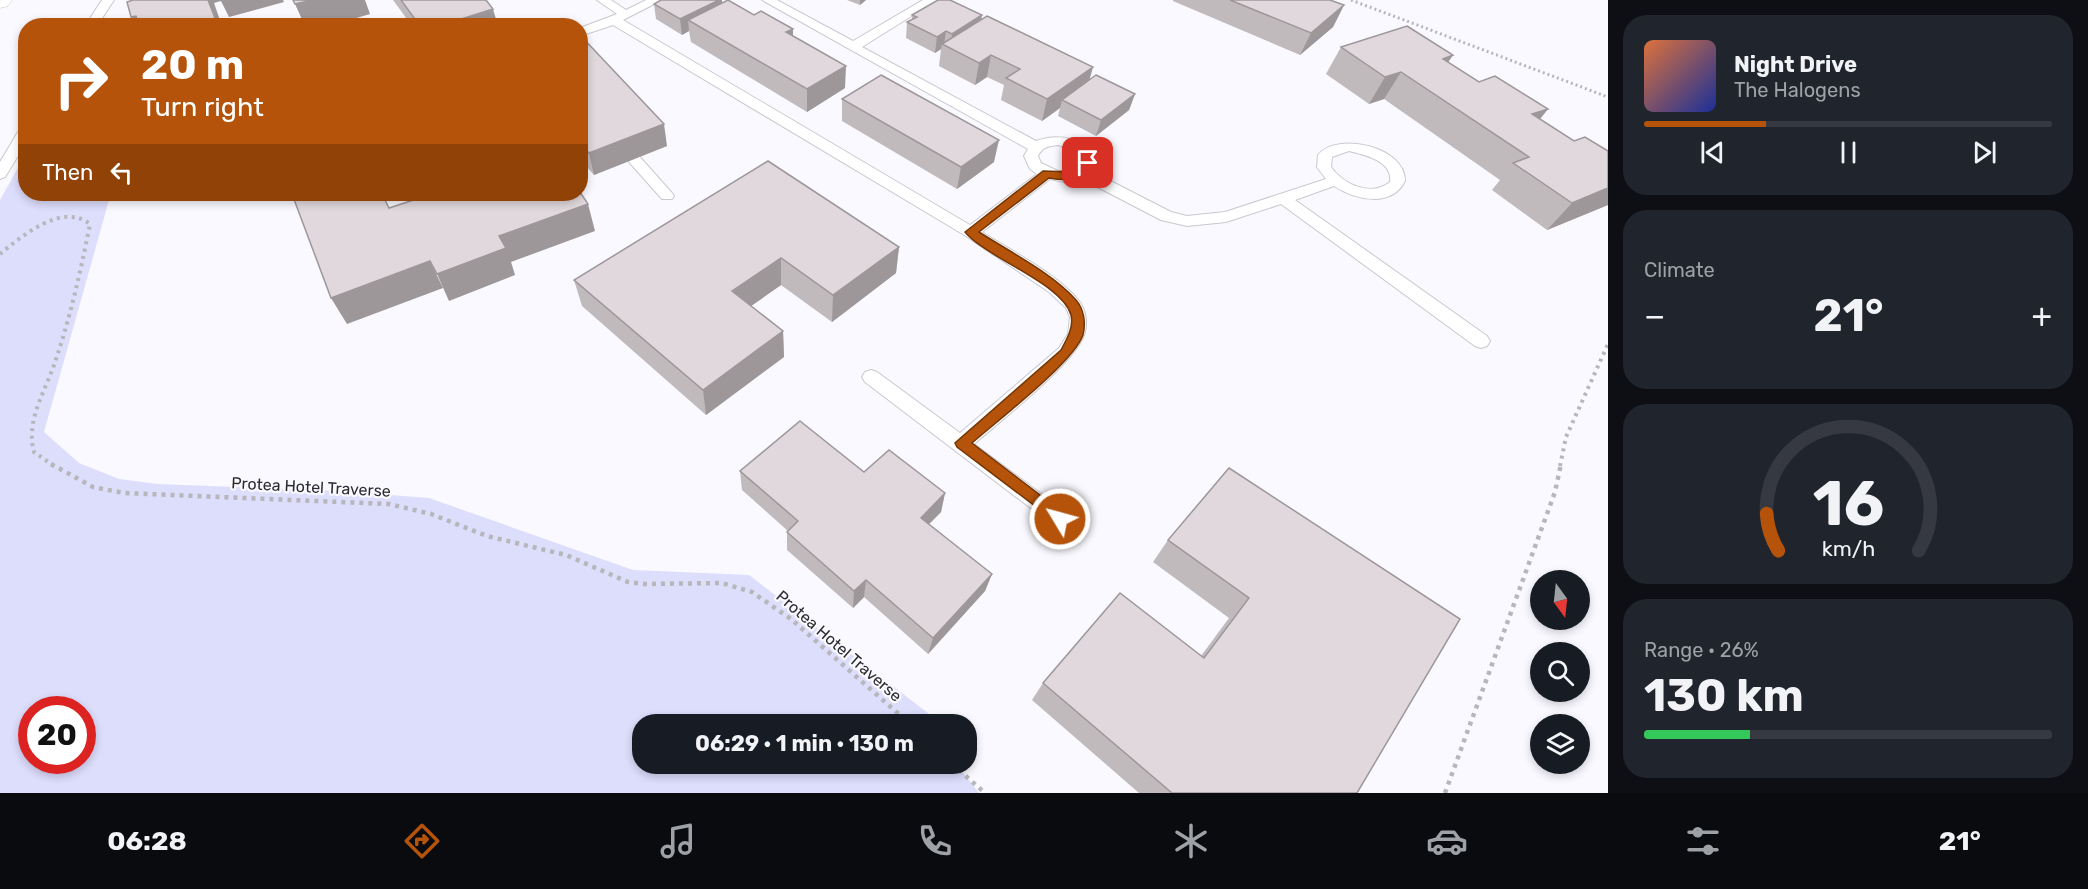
<!DOCTYPE html>
<meta charset="utf-8">
<style>
body{margin:0;font-family:Rubik,sans-serif;background:#20242c;color:#f1f3f6;height:100vh;display:flex;flex-direction:column;font-size:22px;white-space:nowrap}
*{box-sizing:border-box;margin:0}
p{font-size:20px;color:#9ea1a6}
.icon{flex:none;width:33px;height:33px;fill:none;stroke:currentColor;stroke-width:2;stroke-linecap:round;stroke-linejoin:round}
.map{position:relative;flex:1;overflow:hidden}
.panel{display:flex;flex-direction:column;gap:15px;padding:15px;background:#0d0f14;width:480px}
.panel>*{flex:none}
.top-card{position:absolute;left:18px;top:18px;width:570px;height:183px;border-radius:24px;box-shadow:0 3px 9px #0003;background:#b45309;color:#fff;overflow:hidden}
.needle{width:39px;rotate:165deg}
.tools{position:absolute;left:1530px;top:570px;display:grid;gap:12px}
.tools a{display:grid;place-items:center;width:60px;height:60px;border-radius:50%;background:#171b24;box-shadow:0 3px 9px #0003;font-size:30px}
.speed{position:absolute;left:18px;top:696px;display:flex;gap:12px;font-size:30px;font-weight:700;text-align:center}
.speed>*{display:grid;place-content:center;width:78px;height:78px;border-radius:50%;background:#171b24;box-shadow:0 3px 9px #0003;line-height:1}
.speed .limit{border:9px solid #d22;background:#fff;color:#111}
.pin{position:absolute;display:grid;place-items:center;width:51px;height:51px;color:#fff;margin:-26px;border-radius:12px;box-shadow:0 3px 9px #0006}
.me{position:absolute;width:66px;margin:-33px;rotate:307deg;stroke-linejoin:round;filter:drop-shadow(0 0 4px #0008)}
.turn{display:flex;align-items:center;gap:21px;height:126px;padding:0 24px;font-size:27px}
.turn .icon{width:78px;height:78px;stroke-width:2.5}
.turn b{display:block;font-size:42px;line-height:51px}
.then{display:flex;align-items:center;height:57px;padding:0 24px;background:#0003;gap:12px;font-size:22px}
.big{font-size:45px;font-weight:700;line-height:1.1}
.panel .widget{flex:1;display:flex;flex-direction:column;justify-content:center;gap:9px;min-width:0;padding:0 21px;border-radius:24px;background:#20242c}
.panel .dial{align-items:center;gap:0}
.dial svg{height:156px;overflow:visible;fill:none;stroke:#363941;stroke-width:7;stroke-linecap:round;text-anchor:middle}
.dial text{fill:#f1f3f6;stroke:none}
.song{display:flex;align-items:center;gap:18px}
.cover{width:72px;height:72px;border-radius:9px;background:linear-gradient(135deg,hsl(20 70% 55%),hsl(230 70% 35%))}
.played{height:6px;border-radius:3px;background:linear-gradient(90deg,#b45309 30%,#363941 30%)}
.keys{display:flex;justify-content:space-around;direction:ltr}
.heat{display:flex;justify-content:space-between;align-items:center;font-size:33px;direction:ltr}
.charge{height:9px;border-radius:4px;background:linear-gradient(90deg,#34c759 26%,#363941 0)}
.trip{position:absolute;left:632px;top:714px;width:345px;height:60px;border-radius:24px;background:#171b24;box-shadow:0 3px 9px #0003;font-weight:700;line-height:60px;text-align:center}
.tabs{display:flex;height:96px;justify-content:space-around;align-items:center;background:#090b0e;color:#9ea1a6}
.tabs .icon{width:42px;height:42px}
.tabs .active{color:#b45309}
.tabs b{font-size:27px;color:#f1f3f6}
main{display:flex;flex:1;min-height:0}
.map>svg:first-child{display:block}
</style>
<main>
<div class="map">
<svg width="1608" height="793" viewBox="0 0 1608 793">
<rect width="100%" height="100%" fill="#f9f9ff"/>
<path fill="#ddddfc" fill-rule="evenodd" d="M 25,155 L 26,194 L 103,194 L 109,200 L 44,432 L 79,463 L 119,479 L 157,484 L 339,491 L 429,498 L 633,570 L 749,575 L 942,724 L 642,724 L 642,764 L 960,764 L 961,770 L 979,793 L 0,793 L 0,200 ZM 32,710 L 82,710 L 82,760 L 32,760 Z"/>
<g fill="none" stroke-linecap="round" stroke-linejoin="round">
<g stroke="#c8c8cf" stroke-width="2">
<path id="lane" d="M 102,0 L 114,0 L 97,26 L 85,26 Z
M 597,0 L 611,0 L 626,10 L 646,0 L 662,0 L 623,20 L 970,225 L 1037,174 L 1030,169 L 1024,156 L 1028,149 L 762,0 L 777,0 L 853,41 L 923,0 L 937,0 L 862,47 L 1036,141 C 1058,133 1087,137 1095,163 L 1091,171 L 1171,212 L 1187,216 L 1225,212 L 1326,179 L 1317,167 L 1318,155 C 1337,131 1406,147 1405,181 C 1392,208 1355,200 1334,186 L 1295,200 L 1487,336 L 1490,341 L 1487,346 L 1481,348 L 1475,346 L 1281,204 L 1226,222 L 1187,226 L 1161,220 L 1082,179 L 1064,182 L 1050,179 L 982,232 C 1010,250 1059,275 1079,301 C 1086,310 1088,324 1084,335 C 1075,363 999,422 974,444 L 1067,513 L 1070,519 L 1067,525 L 1060,528 L 1053,525 L 865,382 L 862,377 L 865,372 L 871,370 L 877,372 L 960,433 L 1059,348 L 1068,334 L 1070,317 L 1066,308 L 1049,292 L 966,236 L 613,25 L 580,36 L 580,28 L 617,14 ZM 1058,145 C 1069,148 1077,152 1081,163 L 1074,171 L 1058,171 L 1041,163 L 1038,156 C 1042,147 1049,146 1058,145 ZM 1349,151 C 1365,155 1393,161 1390,182 C 1371,197 1344,185 1331,167 L 1332,157 Z
M 26,126 L 26,143 L 5,177 L 0,179 L 0,162 L 21,127 Z
M 618,137 L 623,138 L 672,193 L 674,196 L 672,199 L 662,199 L 613,144 L 611,141 Z"/>
</g>
<g stroke="#c8c8cf" stroke-width="1">
<path id="secondary" d="M 0,0 L 12,0 L 8,6 L 0,8 Z"/>
</g>
<path stroke="#b6b6bb" stroke-width="3" stroke-dasharray="2 3" stroke-linecap="butt" d="M 1351,0 L 1608,97"/>
<path stroke="#b6b6bb" stroke-width="4" stroke-dasharray="3 4.5" stroke-linecap="butt" d="M 0,254 C 22,236 62,202 90,224 C 81,269 71,315 56,359 C 47,389 25,419 34,452 L 54,466
M 1560,466 L 1566,437 L 1608,344"/>
<path stroke="#b6b6bb" stroke-width="4.5" stroke-dasharray="4 5" stroke-linecap="butt" d="M 51,464 L 93,487 L 124,493 L 389,504 L 431,514 L 487,536 L 566,555 L 628,582 L 644,584 L 722,583 L 752,592 L 791,619 L 910,724
M 952,764 L 985,793
M 1445,793 L 1555,492 L 1561,464"/>
<use href="#lane" fill="#fff" fill-rule="evenodd"/>
<use href="#secondary" fill="#fff" fill-rule="evenodd"/>
</g>
<path fill="#c1babd" d="M 393,0 L 486,0 L 498,26 L 412,26 Z
M 661,0 L 722,0 L 722,3 L 754,15 L 793,36 L 845,88 L 807,112 L 691,42 L 689,31 L 682,35 L 656,19 L 654,4 Z
M 847,0 L 866,0 L 860,5 Z
M 1173,0 L 1330,0 L 1344,5 L 1333,27 L 1300,55 L 1173,1 Z
M 912,15 L 982,20 L 1089,81 L 1135,94 L 1129,110 L 1096,136 L 1058,116 L 1060,108 L 1042,121 L 1001,100 L 1004,85 L 987,77 L 975,85 L 939,66 L 941,49 L 935,53 L 906,38 L 907,22 L 912,20 Z
M 580,35 L 667,146 L 594,175 L 580,159 Z
M 1341,47 L 1453,55 L 1448,62 L 1479,82 L 1548,109 L 1540,119 L 1608,205 L 1547,230 L 1492,190 L 1500,180 L 1384,99 L 1369,104 L 1326,74 Z
M 842,99 L 994,162 L 957,189 L 842,121 Z
M 768,161 L 899,247 L 896,273 L 832,322 L 781,285 L 751,306 L 783,331 L 784,357 L 706,415 L 582,306 L 574,280 Z
M 1229,468 L 1357,793 L 1139,793 L 1032,700 L 1043,683 L 1201,656 L 1229,618 L 1153,562 L 1168,540 Z
M 740,471 L 864,472 L 945,493 L 941,512 L 929,524 L 992,574 L 985,591 L 928,654 L 864,597 L 853,608 L 787,550 L 787,532 L 788,531 L 742,490 Z"/>
<path fill="#9d979a" d="M 208,0 L 283,0 L 284,2 L 229,17 L 221,1 L 214,3 L 222,26 L 218,26 Z
M 312,0 L 365,0 L 370,14 L 329,26 L 305,26 L 295,4 Z
M 719,0 L 722,0 L 723,14 L 688,20 L 689,31 L 682,35 L 680,19 Z
M 860,0 L 866,0 L 860,5 Z
M 1344,5 L 1333,27 L 1300,55 L 1311,33 Z
M 493,9 L 498,26 L 439,26 Z
M 982,15 L 980,31 L 950,48 L 952,34 Z
M 136,16 L 142,26 L 136,26 L 131,17 Z
M 793,29 L 793,51 L 786,32 Z
M 946,31 L 944,45 L 942,44 L 941,49 L 935,53 L 937,37 Z
M 991,55 L 987,77 L 975,85 L 979,63 Z
M 1453,55 L 1435,82 L 1443,59 Z
M 846,66 L 845,88 L 807,112 L 807,89 Z
M 1093,67 L 1087,89 L 1062,100 L 1060,108 L 1042,121 L 1047,99 Z
M 1401,72 L 1384,99 L 1369,104 L 1385,77 Z
M 1135,94 L 1129,110 L 1096,136 L 1101,120 Z
M 1548,109 L 1526,136 L 1532,114 Z
M 664,124 L 667,146 L 594,175 L 589,153 Z
M 999,140 L 994,162 L 957,189 L 961,167 Z
M 1608,188 L 1608,205 L 1547,230 L 1572,203 Z
M 588,204 L 595,231 L 511,262 L 515,275 L 449,301 L 437,274 L 499,236 Z
M 899,247 L 896,273 L 832,322 L 833,295 Z
M 781,258 L 781,285 L 734,318 L 732,291 Z
M 430,261 L 443,288 L 347,324 L 331,298 Z
M 783,331 L 784,357 L 706,415 L 703,390 Z
M 945,493 L 941,512 L 917,536 L 921,518 Z
M 992,574 L 985,591 L 928,654 L 933,638 Z
M 866,580 L 864,597 L 853,608 L 854,591 Z"/>
<path fill="#e0d8dc" stroke="#9d979a" stroke-width="1.5" d="M 133,0 L 208,0 L 218,26 L 139,26 L 136,16 L 131,17 L 127,2 Z
M 293,0 L 312,0 L 295,4 Z
M 401,0 L 486,0 L 493,9 L 439,26 L 420,26 Z
M 661,0 L 719,0 L 680,19 L 654,4 Z
M 728,0 L 754,15 L 761,11 L 793,29 L 786,32 L 846,66 L 807,89 L 688,20 Z
M 938,0 L 950,0 L 982,15 L 952,34 L 946,31 L 937,37 L 907,22 L 917,17 L 912,15 Z
M 1230,0 L 1330,0 L 1344,5 L 1311,33 Z
M 987,16 L 1093,67 L 1047,99 L 1006,78 L 1020,69 L 991,55 L 979,63 L 942,44 Z
M 1407,26 L 1453,55 L 1443,59 L 1479,82 L 1495,76 L 1548,109 L 1532,114 L 1574,141 L 1585,137 L 1608,151 L 1608,188 L 1572,203 L 1513,163 L 1529,157 L 1401,72 L 1385,77 L 1341,47 Z
M 580,35 L 664,124 L 589,153 L 580,143 Z
M 881,75 L 999,140 L 961,167 L 842,99 Z
M 1096,75 L 1135,94 L 1101,120 L 1062,100 Z
M 768,161 L 899,247 L 833,295 L 781,258 L 732,291 L 783,331 L 703,390 L 574,280 Z
M 580,192 L 588,204 L 499,236 L 506,248 L 437,274 L 430,261 L 331,298 L 292,194 L 382,194 L 389,208 L 432,194 L 580,194 Z
M 800,421 L 864,472 L 889,450 L 945,493 L 921,518 L 992,574 L 933,638 L 866,580 L 854,591 L 787,532 L 798,521 L 740,471 Z
M 1229,468 L 1460,619 L 1357,793 L 1172,793 L 1043,683 L 1120,593 L 1204,658 L 1249,598 L 1168,540 Z"/>
<path fill="#b45309" stroke="#753606" stroke-width="1.5" d="M 1088,159 L 1093,163 C 1087,182 1065,181 1049,178 L 979,232 C 1010,252 1052,273 1076,300 C 1084,309 1086,323 1083,335 C 1074,362 997,421 972,443 L 1065,514 L 1068,519 L 1065,523 L 1060,525 L 957,447 L 955,443 L 1061,350 C 1067,339 1074,327 1071,315 C 1062,283 986,258 965,232 L 1043,171 L 1073,172 Z"/>
<g text-anchor="middle" dominant-baseline="central" stroke-width="4.5" stroke-linejoin="round" paint-order="stroke">
<g font-size="16" fill="#2c2c2f" stroke="#f9f9ff">
<text transform="translate(311 487) rotate(3)">Protea Hotel Traverse</text>
<text transform="translate(839 646) rotate(41)">Protea Hotel Traverse</text>
</g>
</g>
</svg>
<div class="tools">
<a><svg class="needle" viewBox="-14 -14 28 28"><path d="M0-13l5 13h-10z" fill="#e53935"/><path d="M0 13l5-13h-10z" fill="#9ea1a6"/></svg></a>
<a><svg class="icon" aria-label="search" viewBox="0 0 24 24"><circle cx="10" cy="10" r="6"/><path d="M15 15l6 6"/></svg></a>
<a><svg class="icon" aria-label="layers" viewBox="0 0 24 24"><path d="M12 4l9 5-9 5-9-5zM3 14l9 5 9-5"/></svg></a>
</div>
<div class="speed"><div class="limit">20</div></div>
<div class="pin" style="left:1088px;top:163px;background:#d93025"><svg class="icon" aria-label="arrive" viewBox="0 0 24 24"><path d="M6 21V4h12l-3 4 3 4H6"/></svg></div>
<svg class="me" style="left:1060px;top:519px" viewBox="-20 -20 40 40"><circle r="17" fill="#b45309" stroke="#fff" stroke-width="3"/><path d="M0-11L8 9 0 5-8 9z" fill="#fff"/></svg>
<div class="trip">06:29 · 1 min · 130 m</div>
<div class="top-card">
<div class="turn"><svg class="icon" aria-label="right" viewBox="0 0 24 24"><path d="M7 20v-9h11M14 6l5 5-5 5"/></svg><div><b>20 m</b>Turn right</div></div>
<div class="then">Then<svg class="icon" aria-label="left" viewBox="0 0 24 24"><path d="M17 20v-9H6M10 6l-5 5 5 5"/></svg></div>
</div>
</div>
<section class="panel">
<div class="widget">
<div class="song"><i class="cover"></i><div><b>Night Drive</b><p>The Halogens</p></div></div>
<div class="played"></div>
<div class="keys"><svg class="icon" aria-label="previous" viewBox="0 0 24 24"><path d="M18 5L8 12l10 7zM5 5v14"/></svg><svg class="icon" aria-label="pause" viewBox="0 0 24 24"><path d="M8 5v14M16 5v14"/></svg><svg class="icon" aria-label="next" viewBox="0 0 24 24"><path d="M6 5l10 7-10 7zM19 5v14"/></svg></div>
</div>
<div class="widget"><p>Climate</p>
<div class="heat"><a>−</a><b class="big">21°</b><a>+</a></div>
</div>
<div class="widget dial"><svg viewBox="0 0 100 80">
<path d="M14 69A42 42 0 1 1 86 69"/>
<path d="M14 69A42 42 0 0 1 8 50" stroke="#b45309"/>
<text x="50" y="56" font-size="32" font-weight="700">16</text>
<text x="50" y="72" font-size="11">km/h</text>
</svg></div>
<div class="widget"><p>Range · 26%</p><b class="big">130 km</b><div class="charge"></div></div>
</section>
</main>
<nav class="tabs">
<b>06:28</b>
<svg class="icon active" aria-label="directions" viewBox="0 0 24 24"><path d="M12 3l9 9-9 9-9-9zM9 14v-3h6M13 9l2 2-2 2"/></svg>
<svg class="icon" aria-label="music" viewBox="0 0 24 24"><path d="M9 18V5l10-2v13"/><circle cx="6" cy="18" r="3"/><circle cx="16" cy="16" r="3"/></svg>
<svg class="icon" aria-label="phone" viewBox="0 0 24 24"><path d="M5 4h4l2 5-3 2q2 4 5 5l2-3 5 2v4C11 20 4 13 5 4z"/></svg>
<svg class="icon" aria-label="climate" viewBox="0 0 24 24"><path d="M12 3v18M4 7l16 10M4 17L20 7"/></svg>
<svg class="icon" aria-label="car" viewBox="0 0 24 24"><path d="M5 17H2v-5l4-1 3-4h7l3 4 3 1v5h-3M9 17h6M6 11h13"/><circle cx="7" cy="17" r="2"/><circle cx="17" cy="17" r="2"/></svg>
<svg class="icon" aria-label="filters" viewBox="0 0 24 24"><path d="M4 7h16M4 17h16"/><circle cx="9" cy="7" r="2"/><circle cx="15" cy="17" r="2"/></svg>
<b>21°</b>
</nav>
